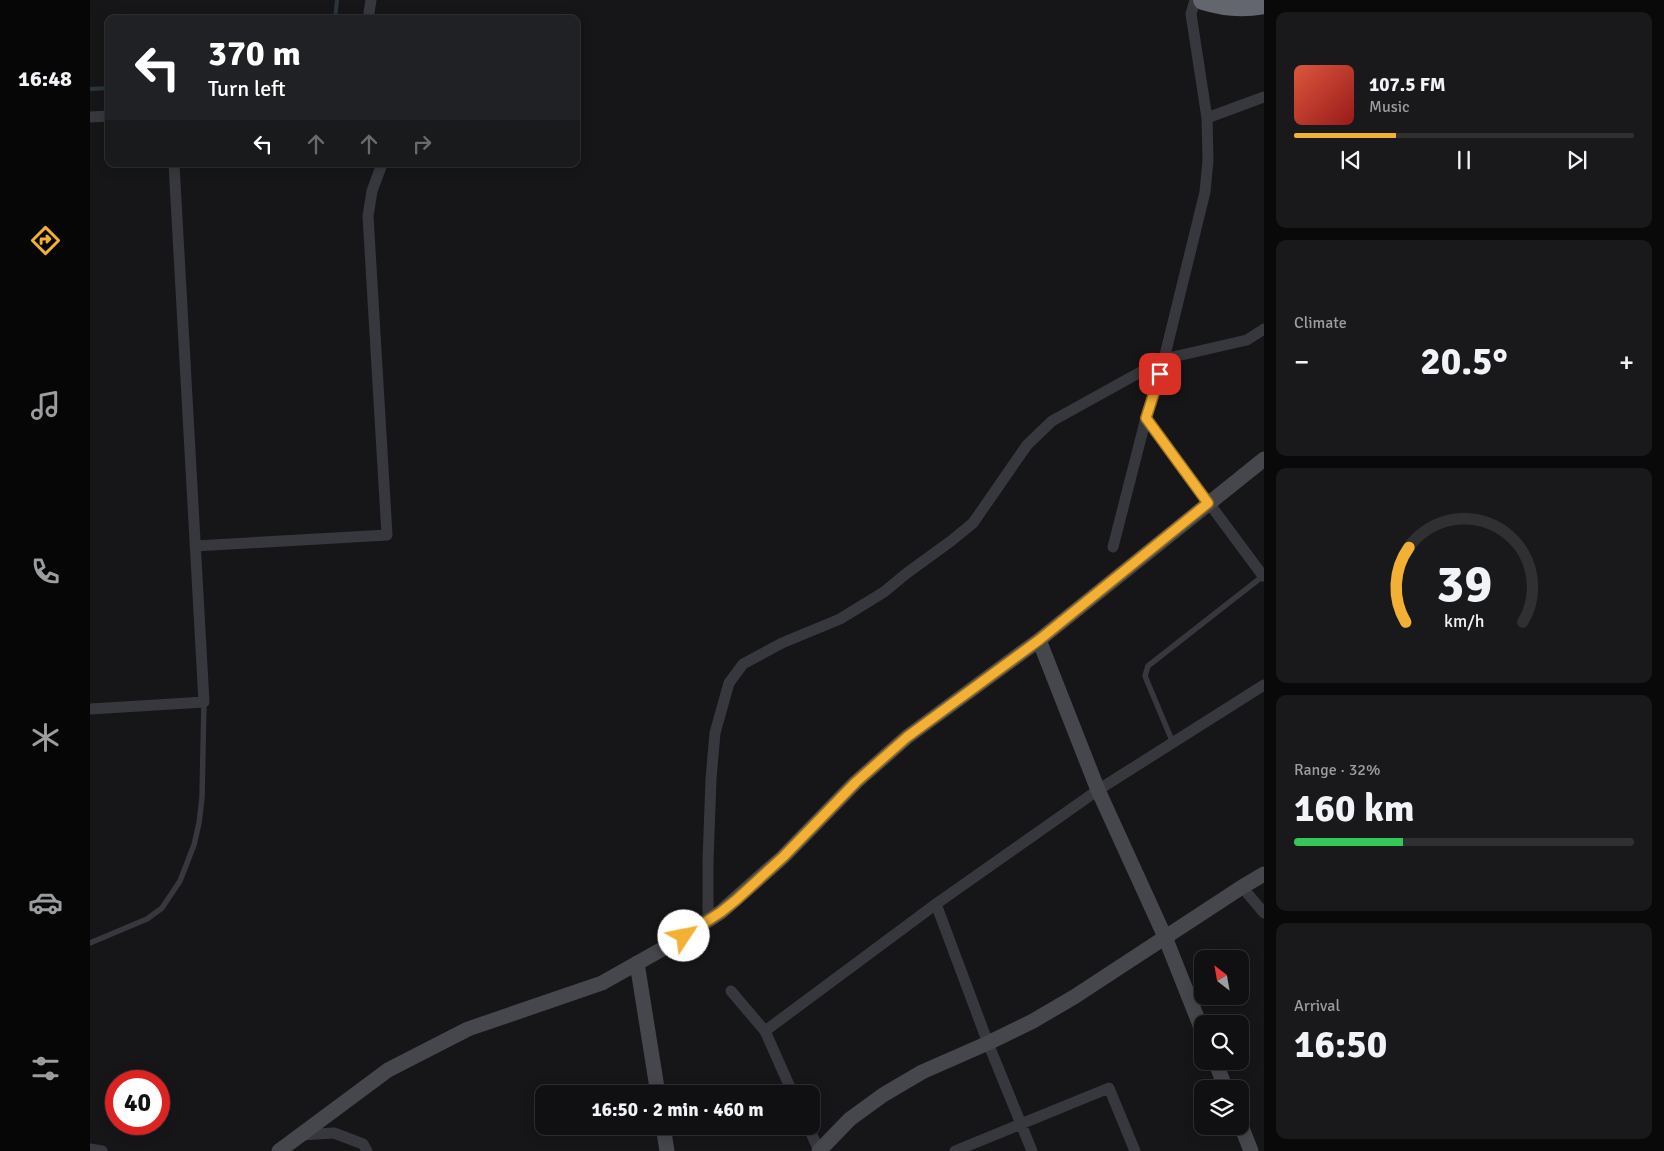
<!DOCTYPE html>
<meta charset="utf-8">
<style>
body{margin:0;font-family:Signika,sans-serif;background:#19191b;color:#f1f3f6;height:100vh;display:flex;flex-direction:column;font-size:19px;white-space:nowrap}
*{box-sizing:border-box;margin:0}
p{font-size:16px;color:#9c9d9f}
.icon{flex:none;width:28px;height:28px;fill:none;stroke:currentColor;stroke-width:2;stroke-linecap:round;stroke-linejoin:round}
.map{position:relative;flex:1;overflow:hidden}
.side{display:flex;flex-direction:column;gap:12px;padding:12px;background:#09090a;width:400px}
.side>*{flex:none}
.guide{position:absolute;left:15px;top:15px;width:475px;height:152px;border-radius:10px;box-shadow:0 2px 12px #0003,0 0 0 1px #303032;background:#202124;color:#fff;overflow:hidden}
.needle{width:32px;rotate:329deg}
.tools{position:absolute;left:1104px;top:950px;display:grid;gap:10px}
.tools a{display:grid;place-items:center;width:55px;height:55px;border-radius:10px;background:#101012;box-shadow:0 2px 12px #0003,0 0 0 1px #303032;font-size:25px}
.speed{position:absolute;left:15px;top:1070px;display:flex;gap:10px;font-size:25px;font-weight:700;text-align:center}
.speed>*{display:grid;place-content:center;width:65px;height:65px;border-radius:50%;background:#101012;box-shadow:0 2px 12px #0003,0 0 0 1px #303032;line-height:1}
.speed .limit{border:8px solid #d22;background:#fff;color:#111}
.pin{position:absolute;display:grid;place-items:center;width:42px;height:42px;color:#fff;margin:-21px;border-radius:10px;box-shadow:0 2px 8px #0006}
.me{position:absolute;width:55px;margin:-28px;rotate:56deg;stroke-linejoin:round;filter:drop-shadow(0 0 4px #0008)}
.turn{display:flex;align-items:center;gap:18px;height:105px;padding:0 20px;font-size:22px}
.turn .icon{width:65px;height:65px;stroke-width:2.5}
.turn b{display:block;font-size:35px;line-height:42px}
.lanes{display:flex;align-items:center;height:48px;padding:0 20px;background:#0003;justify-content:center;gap:25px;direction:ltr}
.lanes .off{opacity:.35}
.big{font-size:38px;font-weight:800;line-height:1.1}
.side .card{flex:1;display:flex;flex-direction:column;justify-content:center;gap:8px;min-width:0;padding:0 18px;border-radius:10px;background:#19191b}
.side .dial{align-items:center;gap:0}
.dial svg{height:130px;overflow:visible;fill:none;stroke:#303032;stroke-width:7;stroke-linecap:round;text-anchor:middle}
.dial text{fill:#f1f3f6;stroke:none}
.song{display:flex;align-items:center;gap:15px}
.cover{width:60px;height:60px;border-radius:8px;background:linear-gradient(135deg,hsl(10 70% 55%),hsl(0 70% 35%))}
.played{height:5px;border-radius:2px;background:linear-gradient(90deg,#f2b134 30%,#303032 30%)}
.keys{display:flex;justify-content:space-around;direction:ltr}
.heat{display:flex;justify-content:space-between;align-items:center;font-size:28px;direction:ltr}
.charge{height:8px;border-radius:4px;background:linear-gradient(90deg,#34c759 32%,#303032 0)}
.trip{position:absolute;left:445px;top:1085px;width:285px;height:50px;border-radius:10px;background:#101012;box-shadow:0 2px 12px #0003,0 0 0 1px #303032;font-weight:800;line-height:50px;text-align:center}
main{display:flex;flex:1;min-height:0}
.tab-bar{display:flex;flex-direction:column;width:90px;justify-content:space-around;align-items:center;background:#060607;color:#9c9d9f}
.tab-bar .icon{width:35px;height:35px}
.tab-bar .on{color:#f2b134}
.tab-bar b{font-size:22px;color:#f1f3f6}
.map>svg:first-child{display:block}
</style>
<main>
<nav class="tab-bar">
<b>16:48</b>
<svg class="icon on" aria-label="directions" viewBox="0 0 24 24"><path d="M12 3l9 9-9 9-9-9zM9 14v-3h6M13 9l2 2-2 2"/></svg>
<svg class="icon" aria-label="music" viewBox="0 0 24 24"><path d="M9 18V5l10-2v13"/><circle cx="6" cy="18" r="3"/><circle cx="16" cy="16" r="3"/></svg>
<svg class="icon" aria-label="phone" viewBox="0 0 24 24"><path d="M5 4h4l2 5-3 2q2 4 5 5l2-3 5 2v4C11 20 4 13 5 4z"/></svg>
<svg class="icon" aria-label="climate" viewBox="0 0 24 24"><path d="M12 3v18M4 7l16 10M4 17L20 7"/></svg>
<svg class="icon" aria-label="car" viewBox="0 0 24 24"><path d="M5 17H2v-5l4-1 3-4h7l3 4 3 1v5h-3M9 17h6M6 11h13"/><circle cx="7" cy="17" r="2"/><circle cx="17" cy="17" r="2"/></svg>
<svg class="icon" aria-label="filters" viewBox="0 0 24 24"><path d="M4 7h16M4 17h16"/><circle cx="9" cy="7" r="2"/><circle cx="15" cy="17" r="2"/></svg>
</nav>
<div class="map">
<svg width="1174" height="1151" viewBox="0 0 1174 1151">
<rect width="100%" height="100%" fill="#161618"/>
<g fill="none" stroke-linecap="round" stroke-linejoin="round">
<path stroke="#2c353c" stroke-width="4" d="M 245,19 L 247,0
M 0,89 L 19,88"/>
<path stroke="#37383d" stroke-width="5.5" d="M 1083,743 L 1055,676 L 1058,666 L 1173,576
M 0,943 L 57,919 L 72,908 L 90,881 L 104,845 L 109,823 L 112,798 L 114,702"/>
<path stroke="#37383d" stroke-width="11" d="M 1105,0 L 1101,14 L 1117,118 L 1118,160 L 1115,192 L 1074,359 L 1056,418 L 1173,576 L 1174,575
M 278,19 L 281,0
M 0,117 L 19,116
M 1117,118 L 1174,97
M 105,546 L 297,535 L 278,216 L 282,191 L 292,164
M 1023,547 L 1056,418
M 0,709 L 114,702 L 84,164
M 1152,887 L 1174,913
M 846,904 L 898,1043 L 942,1151
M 618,920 L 618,861 L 621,779 L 625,733 L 639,683 L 653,664 L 692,643 L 750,619 L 794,592 L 817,573 L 861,541 L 883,523 L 937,445 L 962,421 L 1074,359 L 1157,340 L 1174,329
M 641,991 L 675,1031 L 703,1094
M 675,1031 L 846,904 L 1008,790 L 1174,685
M 718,1126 L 729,1151
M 211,1135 L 244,1133 L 273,1144 L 277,1151
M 0,1149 L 12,1151
M 865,1151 L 1019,1088 L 1045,1151"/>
<path stroke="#45474d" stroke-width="15" d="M 949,640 L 1008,790 L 1075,937 L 1112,1030
M 547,963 L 568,1094
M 1125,1061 L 1136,1089
M 1150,1123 L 1161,1151
M 573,1126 L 577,1151
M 189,1151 L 298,1070 L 378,1029 L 512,983 L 583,943 L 631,912 L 693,857 L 766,782 L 817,737 L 949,640 L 1174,459
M 729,1151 L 760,1119 L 793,1095 L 832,1072 L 898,1043 L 943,1021 L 984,997 L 1152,887 L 1174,874"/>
<path stroke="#63666e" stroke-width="20" d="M 1113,0 C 1132,6 1154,8 1174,4"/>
</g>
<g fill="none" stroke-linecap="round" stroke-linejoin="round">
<g stroke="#9d7322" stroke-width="12">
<path id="route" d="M 594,936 L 631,912 L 646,900 L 693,857 L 766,782 L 817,737 L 949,640 L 1118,503 L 1056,418 L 1070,374"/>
</g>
<use href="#route" stroke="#f2b134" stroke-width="9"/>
</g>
</svg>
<div class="tools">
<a><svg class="needle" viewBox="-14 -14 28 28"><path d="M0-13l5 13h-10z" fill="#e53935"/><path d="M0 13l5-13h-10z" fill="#9c9d9f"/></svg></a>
<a><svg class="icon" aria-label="search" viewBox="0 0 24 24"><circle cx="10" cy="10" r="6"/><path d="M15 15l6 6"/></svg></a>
<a><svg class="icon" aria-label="layers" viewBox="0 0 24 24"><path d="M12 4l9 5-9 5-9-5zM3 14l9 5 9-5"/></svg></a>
</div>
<div class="speed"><div class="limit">40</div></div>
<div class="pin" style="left:1070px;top:374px;background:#d93025"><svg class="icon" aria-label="arrive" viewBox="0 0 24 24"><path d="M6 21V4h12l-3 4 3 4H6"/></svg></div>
<svg class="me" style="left:594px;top:936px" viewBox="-20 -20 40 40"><circle r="19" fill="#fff"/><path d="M0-13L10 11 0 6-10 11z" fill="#f2b134"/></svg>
<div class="trip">16:50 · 2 min · 460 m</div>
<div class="guide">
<div class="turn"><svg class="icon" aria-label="left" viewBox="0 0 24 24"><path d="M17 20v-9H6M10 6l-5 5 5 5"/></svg><div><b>370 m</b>Turn left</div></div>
<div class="lanes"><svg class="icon" aria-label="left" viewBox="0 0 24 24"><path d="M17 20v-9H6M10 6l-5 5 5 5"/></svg><svg class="icon off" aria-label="ahead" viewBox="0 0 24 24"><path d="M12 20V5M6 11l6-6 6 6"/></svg><svg class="icon off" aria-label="ahead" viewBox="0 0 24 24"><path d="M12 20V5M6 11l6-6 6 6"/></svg><svg class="icon off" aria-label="right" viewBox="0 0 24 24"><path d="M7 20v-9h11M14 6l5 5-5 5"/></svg></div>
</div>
</div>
<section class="side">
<div class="card">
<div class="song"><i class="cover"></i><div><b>107.5 FM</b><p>Music</p></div></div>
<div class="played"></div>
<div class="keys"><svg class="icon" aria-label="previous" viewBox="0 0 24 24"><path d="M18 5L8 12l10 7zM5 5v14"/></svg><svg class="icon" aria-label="pause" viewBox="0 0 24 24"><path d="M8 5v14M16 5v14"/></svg><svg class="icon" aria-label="next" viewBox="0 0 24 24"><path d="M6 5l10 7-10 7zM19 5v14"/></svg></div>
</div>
<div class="card"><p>Climate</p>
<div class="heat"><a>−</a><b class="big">20.5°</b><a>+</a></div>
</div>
<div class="card dial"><svg viewBox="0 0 100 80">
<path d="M14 69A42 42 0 1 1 86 69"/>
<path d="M14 69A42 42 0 0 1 16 23" stroke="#f2b134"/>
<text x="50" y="56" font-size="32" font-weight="700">39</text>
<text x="50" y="72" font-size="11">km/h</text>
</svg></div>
<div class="card"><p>Range · 32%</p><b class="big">160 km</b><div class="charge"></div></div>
<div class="card"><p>Arrival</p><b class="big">16:50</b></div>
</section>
</main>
